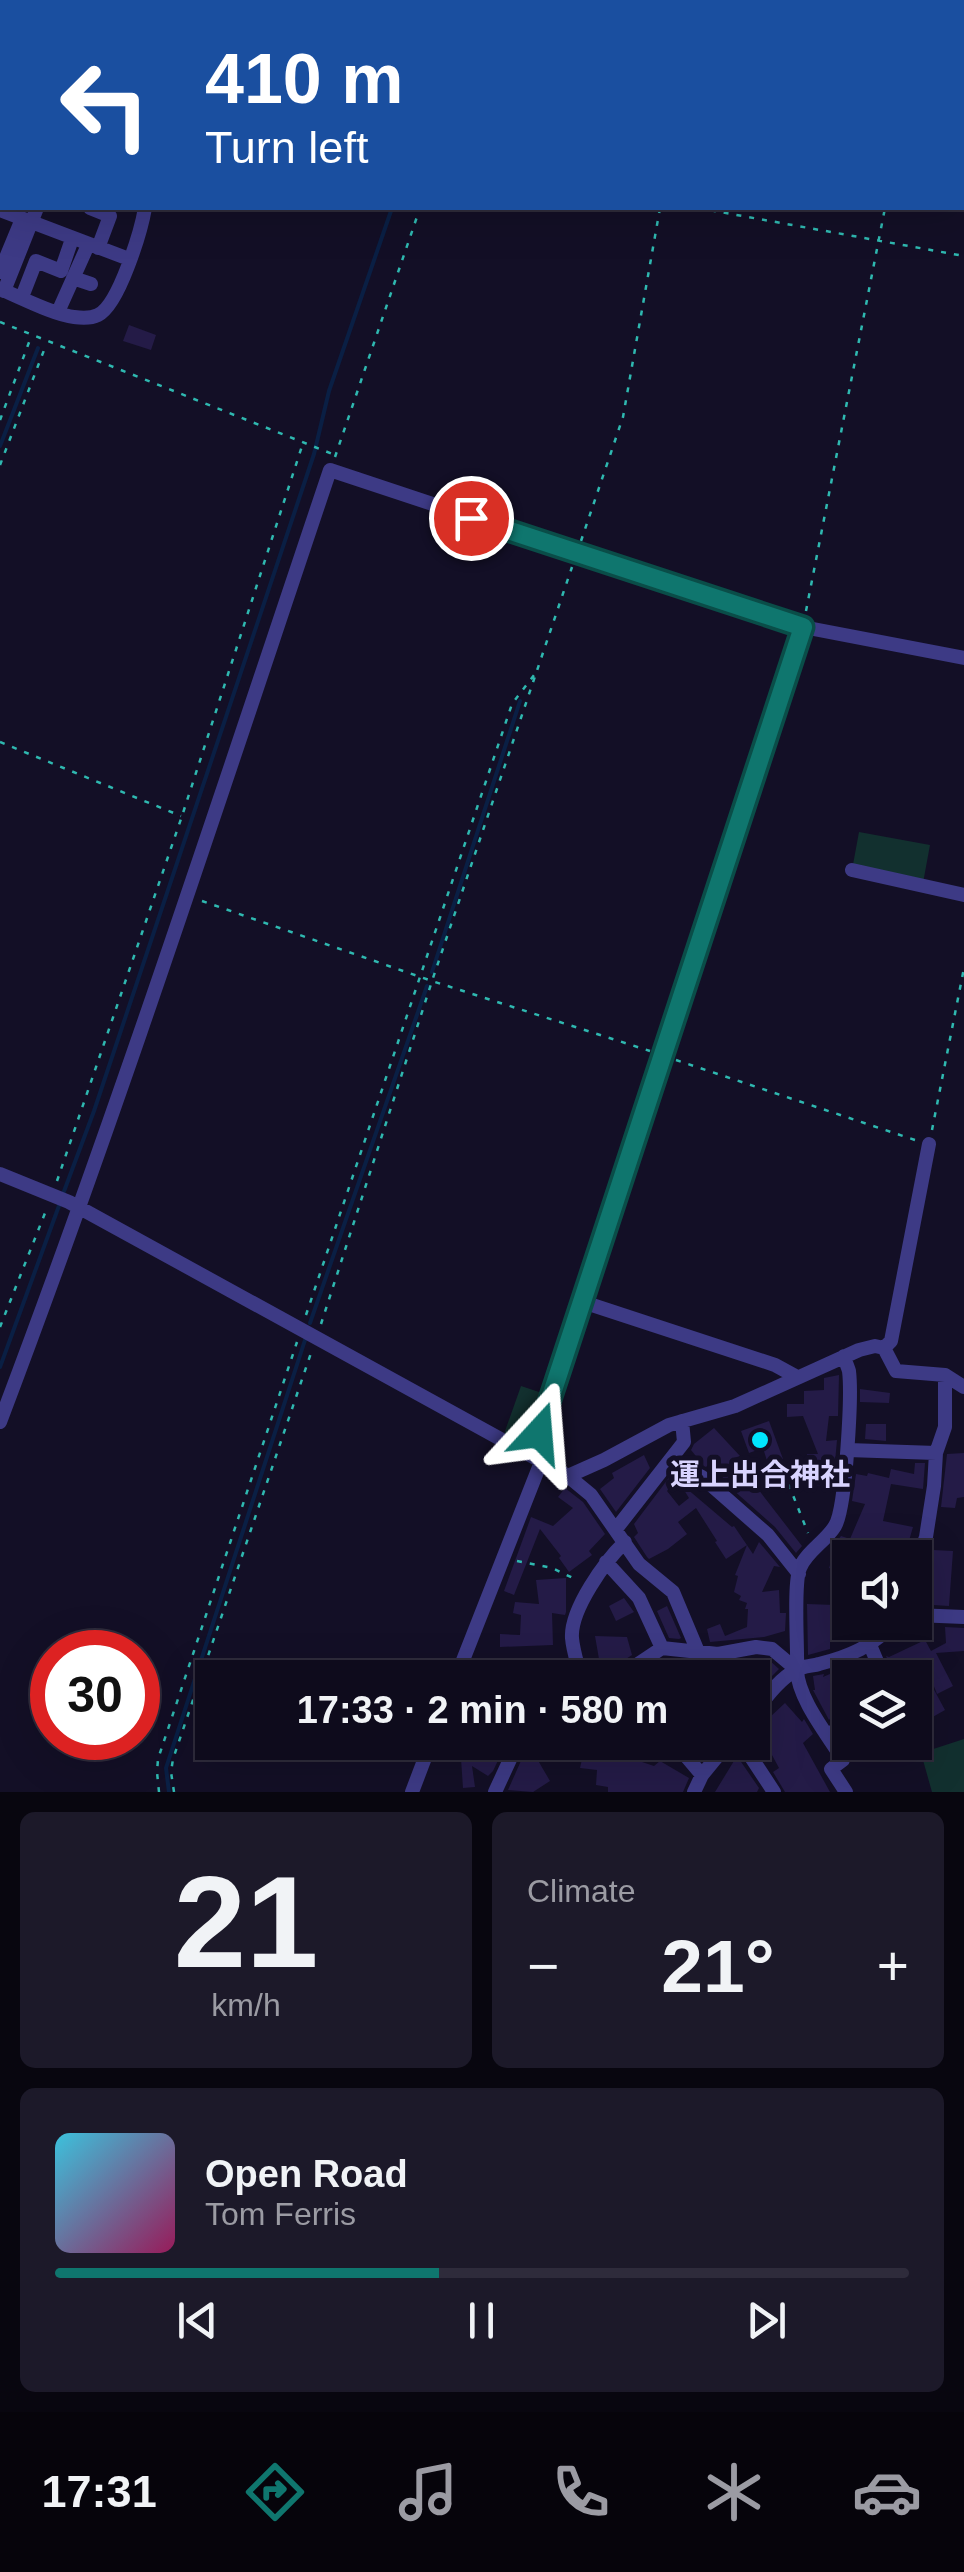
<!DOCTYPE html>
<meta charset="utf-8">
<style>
body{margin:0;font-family:Helvetica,"Noto Sans JP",sans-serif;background:#1c1929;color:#f1f3f6;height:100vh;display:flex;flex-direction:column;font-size:38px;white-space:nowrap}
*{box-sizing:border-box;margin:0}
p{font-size:32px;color:#9b9ba3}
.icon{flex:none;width:55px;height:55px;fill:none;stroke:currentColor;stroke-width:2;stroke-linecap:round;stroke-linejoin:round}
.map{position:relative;height:1792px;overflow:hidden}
.details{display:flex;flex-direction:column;gap:20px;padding:20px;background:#08060f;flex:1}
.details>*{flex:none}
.top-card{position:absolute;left:0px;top:0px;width:965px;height:210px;box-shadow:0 10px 40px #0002,0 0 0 2px #2e2b3b;background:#1a4fa0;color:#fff;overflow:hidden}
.buttons{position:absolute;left:832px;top:1540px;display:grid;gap:20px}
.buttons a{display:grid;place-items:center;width:100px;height:100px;border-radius:0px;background:#0e0b1c;box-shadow:0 10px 40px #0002,0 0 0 2px #2e2b3b;font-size:50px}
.speed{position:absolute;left:30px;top:1630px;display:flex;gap:20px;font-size:50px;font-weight:700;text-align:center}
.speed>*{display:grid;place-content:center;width:130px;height:130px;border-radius:50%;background:#0e0b1c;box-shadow:0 10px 40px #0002,0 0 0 2px #2e2b3b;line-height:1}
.speed .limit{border:15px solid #d22;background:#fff;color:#111}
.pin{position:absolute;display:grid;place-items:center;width:85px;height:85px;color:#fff;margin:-42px;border:5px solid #fff;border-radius:50%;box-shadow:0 2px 10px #0007}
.me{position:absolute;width:110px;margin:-55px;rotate:19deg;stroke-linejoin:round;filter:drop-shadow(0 0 8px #0008)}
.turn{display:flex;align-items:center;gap:35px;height:210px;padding:0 40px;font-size:45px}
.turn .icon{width:130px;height:130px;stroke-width:2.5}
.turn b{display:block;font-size:70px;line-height:85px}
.big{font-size:75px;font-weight:800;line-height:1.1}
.details .widget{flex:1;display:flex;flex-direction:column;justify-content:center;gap:15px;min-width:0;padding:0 35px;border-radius:15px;background:#1c1929}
.details .dial{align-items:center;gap:0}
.dial b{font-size:130px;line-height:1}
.song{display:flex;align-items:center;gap:30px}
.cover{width:120px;height:120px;border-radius:15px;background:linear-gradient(135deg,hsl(190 70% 55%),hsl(330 70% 35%))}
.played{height:10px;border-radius:5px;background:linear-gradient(90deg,#0f766e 45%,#2e2b3b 45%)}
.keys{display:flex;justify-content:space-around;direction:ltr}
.heat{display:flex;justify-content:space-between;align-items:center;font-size:55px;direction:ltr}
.details .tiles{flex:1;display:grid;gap:20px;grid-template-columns:1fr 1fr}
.widget:last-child{grid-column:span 2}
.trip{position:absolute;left:195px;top:1660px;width:575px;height:100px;border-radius:0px;background:#0e0b1c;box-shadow:0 10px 40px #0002,0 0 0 2px #2e2b3b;font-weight:800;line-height:100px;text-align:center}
.tabs{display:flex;height:160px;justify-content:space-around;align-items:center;background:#06040b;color:#9b9ba3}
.tabs .icon{width:70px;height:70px}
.tabs .on{color:#0f766e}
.tabs b{font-size:45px;color:#f1f3f6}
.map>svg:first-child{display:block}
</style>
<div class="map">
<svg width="964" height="1792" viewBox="0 0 964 1792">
<rect width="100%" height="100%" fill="#130f26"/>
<path fill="#12302f" d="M 859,832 L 930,845 L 923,883 L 852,870 Z
M 521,1386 L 542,1393 L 526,1443 L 504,1434 Z
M 964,1739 L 964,1792 L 932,1792 L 921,1753 Z"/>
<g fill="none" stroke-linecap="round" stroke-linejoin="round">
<path stroke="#0a1f44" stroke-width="4" d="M 463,2 L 463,0
M 0,446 L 38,348
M 432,972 L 520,701
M 63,1194 L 94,1111 L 314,454 L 329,391 L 392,208
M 310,1323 L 427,986
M 0,1367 L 60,1203
M 169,1792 L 166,1768 L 305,1340"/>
</g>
<path fill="#241b47" d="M 129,325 L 156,335 L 151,350 L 123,341 Z
M 839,1375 L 838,1416 L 829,1416 L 826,1441 L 837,1440 L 833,1484 L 810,1486 L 807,1454 L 818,1454 L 803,1416 L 787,1417 L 787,1404 L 804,1404 L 804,1391 L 824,1390 L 824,1378 Z
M 860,1389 L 890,1393 L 889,1403 L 860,1402 Z
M 769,1421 L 783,1459 L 768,1464 L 763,1448 L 749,1453 L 741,1431 Z
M 866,1424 L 886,1424 L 886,1441 L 865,1439 Z
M 714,1428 L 740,1456 L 734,1458 L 802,1546 L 796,1553 L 775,1527 L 723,1481 L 725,1480 L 710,1463 L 706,1467 L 704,1466 L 691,1450 L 694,1444 Z
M 964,1453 L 964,1497 L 957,1498 L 955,1508 L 941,1507 L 947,1454 Z
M 644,1455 L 650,1468 L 616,1512 L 600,1489 L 614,1478 L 612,1473 Z
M 915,1463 L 925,1463 L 923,1489 L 891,1484 L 883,1521 L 913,1527 L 904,1558 L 850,1558 L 852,1642 L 830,1642 L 830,1649 L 808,1655 L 807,1604 L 835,1605 L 841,1572 L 829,1568 L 834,1553 L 831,1549 L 841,1536 L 850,1539 L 865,1504 L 852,1501 L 856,1474 L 867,1476 L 868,1473 L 889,1478 L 891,1469 L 914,1474 Z
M 671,1475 L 676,1479 L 667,1491 L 679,1506 L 689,1498 L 684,1490 L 686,1488 L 732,1527 L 734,1526 L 753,1554 L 759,1542 L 780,1567 L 774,1566 L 762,1592 L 779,1590 L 780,1613 L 786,1613 L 785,1631 L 764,1637 L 710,1642 L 707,1629 L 720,1624 L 725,1636 L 747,1627 L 748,1609 L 745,1609 L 747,1603 L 739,1600 L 741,1596 L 734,1592 L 738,1576 L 735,1575 L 747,1545 L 726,1559 L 715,1542 L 717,1541 L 696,1508 L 678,1522 L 687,1534 L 668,1549 L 649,1559 L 647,1557 L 634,1537 L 638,1533 L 634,1524 Z
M 565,1488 L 583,1502 L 605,1534 L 589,1551 L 592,1555 L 569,1572 L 559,1558 L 561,1556 L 540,1529 L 514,1595 L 504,1591 L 531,1517 L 553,1526 L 573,1508 L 558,1497 Z
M 933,1550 L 953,1551 L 949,1606 L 933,1605 L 916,1596 Z
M 566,1578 L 566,1612 L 565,1615 L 552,1613 L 553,1645 L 500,1647 L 500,1634 L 520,1635 L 521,1615 L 513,1613 L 515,1602 L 539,1604 L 536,1580 Z
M 624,1598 L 634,1612 L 616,1621 L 609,1606 Z
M 667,1606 L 681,1638 L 679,1639 L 669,1638 L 657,1611 Z
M 945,1627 L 964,1628 L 964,1651 L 936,1653 L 953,1686 L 937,1694 L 924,1661 L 901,1671 L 900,1667 L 892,1671 L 886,1656 L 889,1657 L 925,1640 L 931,1651 L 946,1643 Z
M 595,1636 L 627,1637 L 632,1655 L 612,1668 L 597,1673 L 594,1660 L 599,1659 Z
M 756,1658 L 768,1659 L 779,1669 L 763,1685 L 761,1685 L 757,1675 L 752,1678 L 719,1678 L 718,1672 Z
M 665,1659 L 679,1660 L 681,1668 L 661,1678 L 644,1678 L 642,1674 Z
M 853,1664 L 856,1668 L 867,1664 L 872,1678 L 850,1678 L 850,1702 L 843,1704 L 829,1720 L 813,1690 L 815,1690 L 813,1676 L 824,1674 L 823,1677 Z
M 932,1686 L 945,1710 L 915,1727 L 915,1696 Z
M 785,1703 L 802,1722 L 804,1719 L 813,1734 L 803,1743 L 830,1792 L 785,1792 L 773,1772 L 779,1768 L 772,1755 L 760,1744 L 765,1738 L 756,1730 Z
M 484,1742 L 493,1742 L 503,1750 L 493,1771 L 488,1776 L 472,1766 L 475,1787 L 463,1788 L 460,1744 L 470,1743 L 472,1761 Z
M 532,1742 L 537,1742 L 543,1753 L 536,1757 L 550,1781 L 533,1792 L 508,1790 L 528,1745 Z
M 586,1742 L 603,1742 L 602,1747 L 632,1751 L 630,1758 L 654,1766 L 660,1761 L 689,1778 L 683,1792 L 608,1792 L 608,1787 L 596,1785 L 597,1770 L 580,1768 Z
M 737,1756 L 759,1788 L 757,1792 L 715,1792 Z"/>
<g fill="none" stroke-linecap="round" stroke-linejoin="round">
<path stroke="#2fb8b0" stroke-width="2.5" stroke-dasharray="5 8" stroke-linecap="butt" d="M 432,0 L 439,2
M 443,2 L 444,0
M 490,2 L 491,0
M 699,2 L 699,0
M 921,2 L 922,0
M 698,208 L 964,256
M 0,322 L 335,455
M 0,420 L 31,337
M 335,457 L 420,208
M 0,465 L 46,345
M 581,541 L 623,417 L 660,208
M 806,611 L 885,208
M 0,742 L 181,816
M 202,901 L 432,981 L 650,1051
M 676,1060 L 915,1140
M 932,1130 L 964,968
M 57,1181 L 182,816 L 303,443
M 306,1315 L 512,704 L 534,675
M 321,1324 L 432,981 L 572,567
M 0,1327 L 47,1208
M 779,1460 L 808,1533
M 517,1561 L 552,1568 L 575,1579
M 854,1756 L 897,1742
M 159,1792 L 157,1772 L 158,1759 L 297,1342
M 174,1792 L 171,1772 L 173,1759 L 312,1350"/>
<path stroke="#3d3a85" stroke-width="14" d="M 247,2 L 248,0
M 0,63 L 2,64
M 0,120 L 2,121
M 0,171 L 2,172
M 0,192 L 2,186
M 90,208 L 110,216 L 98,248
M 0,210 L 129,259
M 0,272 L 22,219
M 73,278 L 91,284
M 0,289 C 20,297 54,315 74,317 C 81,318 92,318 98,315 C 119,305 141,231 145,208
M 4,291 L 37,208
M 22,297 L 36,261 L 61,271 L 72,239
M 58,312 L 88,245
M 852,870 L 964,895
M 0,1174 L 69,1202 L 568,1476 L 591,1495 L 639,1564 L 673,1592 L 709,1678
M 583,1302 L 775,1365 L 797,1377
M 884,1348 L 891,1341 L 929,1144
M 884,1348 L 896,1371 L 945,1375 L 964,1387
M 844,1356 C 845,1361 848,1367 849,1371 C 852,1395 846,1508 835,1526 C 826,1541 806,1552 800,1568 C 793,1583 798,1648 797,1670 C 798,1699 828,1735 843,1760 L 831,1769 L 846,1792
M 0,1422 C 119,1108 223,788 330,470 L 803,627 L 964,658
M 848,1450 L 936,1453
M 531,1455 L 803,627
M 670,1461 L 702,1477 L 768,1535 L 799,1574
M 568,1476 L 604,1460 L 669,1425 L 735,1406 L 859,1350 L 875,1346 L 884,1348
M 616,1529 L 684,1442 L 682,1421
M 606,1562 L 639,1598 L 662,1648
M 915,1569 L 926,1537 L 934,1486 L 936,1453 L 945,1427 L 945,1375
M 915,1615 L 964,1617
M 870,1645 L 884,1678
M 456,1678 L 541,1462
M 581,1678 C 578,1665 573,1651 572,1638 C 570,1610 605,1561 625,1542
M 617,1678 L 662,1648 L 718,1654 L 756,1647 L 772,1649 L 797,1670
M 752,1715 C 765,1699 779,1679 796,1670 C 803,1666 813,1666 819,1664 C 847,1657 876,1646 893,1622
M 829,1737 L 850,1712
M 661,1742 L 663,1742
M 674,1742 L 702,1775
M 741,1742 L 774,1792
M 412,1792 L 431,1742
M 495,1792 L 518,1742
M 694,1792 L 702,1775 L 729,1742"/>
</g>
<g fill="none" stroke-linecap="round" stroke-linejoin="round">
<g stroke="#0a4d48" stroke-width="25">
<path id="route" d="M 471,518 L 803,627 L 539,1433"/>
</g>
<use href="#route" stroke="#0f766e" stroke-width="18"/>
</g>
<circle fill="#00e5ff" stroke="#130f26" stroke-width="4" cx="760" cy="1440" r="10"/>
<g text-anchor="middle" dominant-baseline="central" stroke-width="10" stroke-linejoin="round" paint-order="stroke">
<g font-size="30" font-weight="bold" fill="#d9d4ff" stroke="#130f26">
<text x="760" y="1474">運上出合神社</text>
</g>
</g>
</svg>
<div class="buttons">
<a><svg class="icon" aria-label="sound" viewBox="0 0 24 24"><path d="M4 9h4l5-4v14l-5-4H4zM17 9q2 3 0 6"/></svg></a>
<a><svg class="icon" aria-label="layers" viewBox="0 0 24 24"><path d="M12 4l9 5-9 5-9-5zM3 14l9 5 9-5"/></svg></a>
</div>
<div class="speed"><div class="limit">30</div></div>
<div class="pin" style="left:471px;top:518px;background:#d93025"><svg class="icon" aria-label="arrive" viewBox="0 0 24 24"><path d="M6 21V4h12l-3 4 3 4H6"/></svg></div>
<svg class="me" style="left:539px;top:1433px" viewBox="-20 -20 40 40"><path d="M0-17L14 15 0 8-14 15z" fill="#0f766e" stroke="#fff" stroke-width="4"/></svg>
<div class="trip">17:33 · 2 min · 580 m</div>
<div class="top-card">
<div class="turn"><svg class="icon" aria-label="left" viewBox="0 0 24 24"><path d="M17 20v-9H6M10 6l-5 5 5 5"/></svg><div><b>410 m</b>Turn left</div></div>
</div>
</div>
<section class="details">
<div class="tiles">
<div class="widget dial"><b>21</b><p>km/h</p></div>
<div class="widget"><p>Climate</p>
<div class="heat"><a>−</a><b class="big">21°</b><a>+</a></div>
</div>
<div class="widget">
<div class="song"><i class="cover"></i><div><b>Open Road</b><p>Tom Ferris</p></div></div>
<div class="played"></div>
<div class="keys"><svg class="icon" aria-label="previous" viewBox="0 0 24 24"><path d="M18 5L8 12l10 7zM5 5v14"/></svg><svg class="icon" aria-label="pause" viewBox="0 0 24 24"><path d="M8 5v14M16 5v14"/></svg><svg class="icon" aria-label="next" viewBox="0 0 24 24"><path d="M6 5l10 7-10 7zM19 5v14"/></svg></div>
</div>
</div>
</section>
<nav class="tabs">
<b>17:31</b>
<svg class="icon on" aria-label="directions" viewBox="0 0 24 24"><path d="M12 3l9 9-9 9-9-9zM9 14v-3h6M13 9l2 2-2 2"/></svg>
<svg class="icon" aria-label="music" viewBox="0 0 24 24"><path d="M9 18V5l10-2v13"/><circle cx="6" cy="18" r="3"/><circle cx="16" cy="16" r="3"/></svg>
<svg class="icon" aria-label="phone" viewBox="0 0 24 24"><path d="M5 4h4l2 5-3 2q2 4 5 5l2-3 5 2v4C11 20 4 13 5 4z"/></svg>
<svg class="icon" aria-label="climate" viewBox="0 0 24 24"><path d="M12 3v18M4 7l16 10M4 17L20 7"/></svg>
<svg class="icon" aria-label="car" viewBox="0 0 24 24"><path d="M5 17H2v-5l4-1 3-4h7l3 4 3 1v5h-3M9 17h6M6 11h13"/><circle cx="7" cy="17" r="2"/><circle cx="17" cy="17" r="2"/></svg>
</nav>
